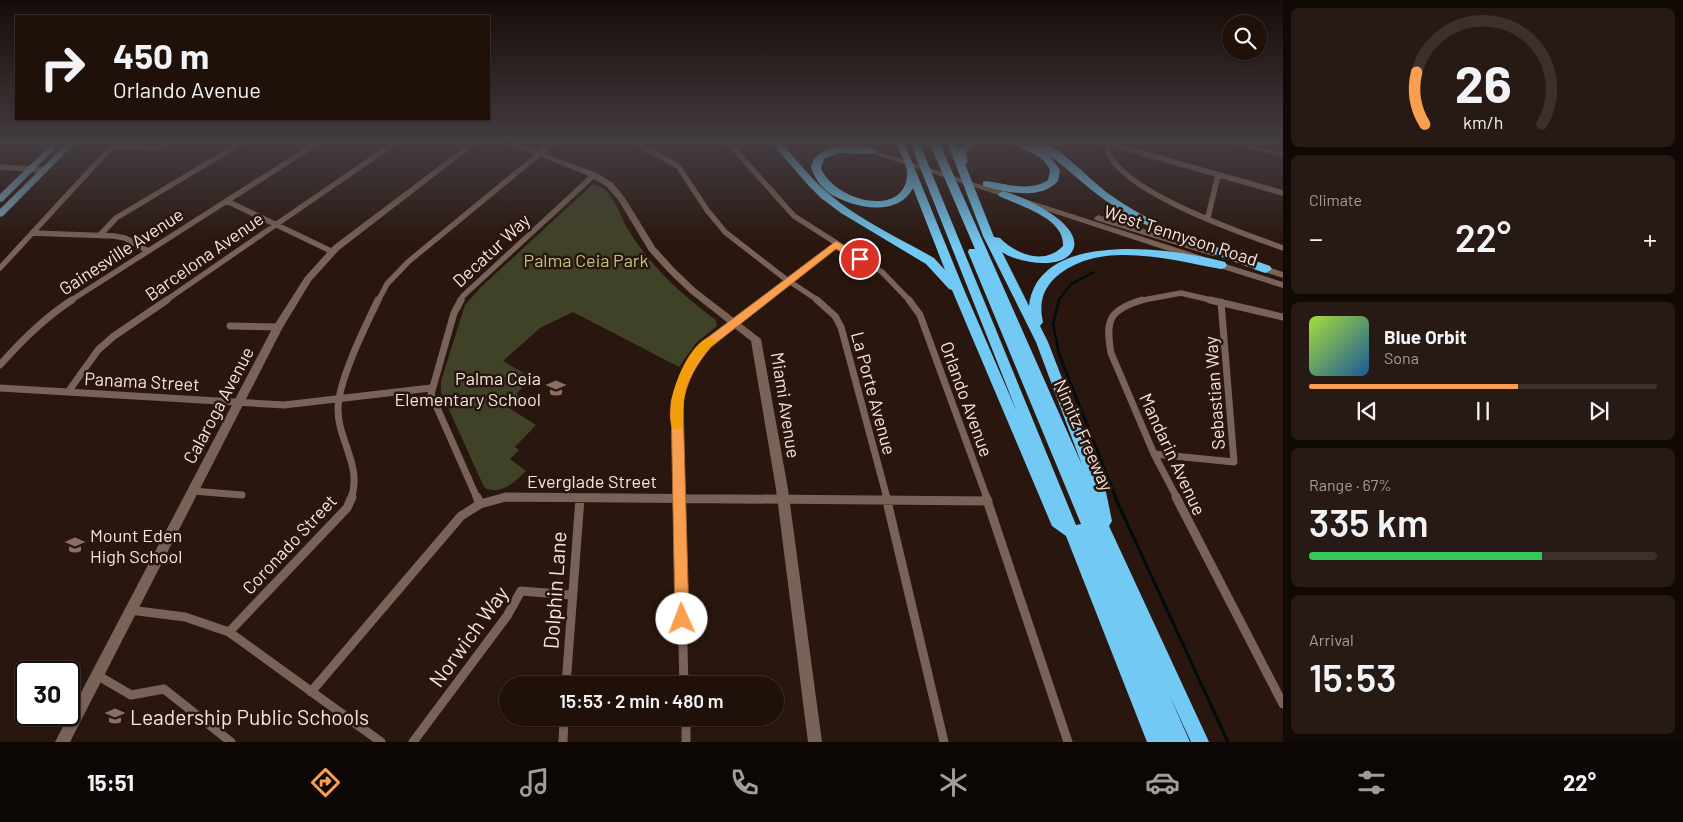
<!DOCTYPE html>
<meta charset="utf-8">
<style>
body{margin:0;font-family:Barlow,sans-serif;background:#271913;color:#f1f3f6;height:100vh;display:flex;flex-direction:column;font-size:19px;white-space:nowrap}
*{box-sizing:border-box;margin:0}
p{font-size:16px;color:#a19d9c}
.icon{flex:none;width:28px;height:28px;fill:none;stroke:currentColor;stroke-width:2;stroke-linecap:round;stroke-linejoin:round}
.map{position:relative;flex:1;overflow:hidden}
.panel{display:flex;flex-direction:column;gap:8px;padding:8px;background:#110906;width:400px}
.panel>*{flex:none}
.top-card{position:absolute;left:15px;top:15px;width:475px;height:105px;border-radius:0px;box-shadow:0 1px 4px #0004,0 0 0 1px #3c302b;background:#1f100a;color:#f1f3f6;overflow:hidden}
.buttons{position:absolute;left:1222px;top:15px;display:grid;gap:10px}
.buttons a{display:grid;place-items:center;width:45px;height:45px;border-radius:50%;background:#1f100a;box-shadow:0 1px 4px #0004,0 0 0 1px #3c302b;font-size:25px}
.speed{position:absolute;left:15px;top:661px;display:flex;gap:10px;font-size:25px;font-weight:700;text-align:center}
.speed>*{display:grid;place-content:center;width:65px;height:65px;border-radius:50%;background:#1f100a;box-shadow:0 1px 4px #0004,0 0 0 1px #3c302b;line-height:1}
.speed .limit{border:2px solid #111;border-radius:8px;background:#fff;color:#111}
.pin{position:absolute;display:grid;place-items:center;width:42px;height:42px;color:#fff;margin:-21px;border:2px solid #fff;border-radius:50%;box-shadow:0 1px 5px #0007}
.me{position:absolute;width:55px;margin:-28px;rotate:358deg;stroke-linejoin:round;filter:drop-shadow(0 0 4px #0008)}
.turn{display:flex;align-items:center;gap:18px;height:105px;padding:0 15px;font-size:22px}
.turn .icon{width:65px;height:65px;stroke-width:2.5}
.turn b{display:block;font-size:35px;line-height:42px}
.big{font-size:38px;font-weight:600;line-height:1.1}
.panel .widget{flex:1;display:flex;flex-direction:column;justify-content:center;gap:8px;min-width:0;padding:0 18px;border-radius:8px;background:#271913}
.panel .dial{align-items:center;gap:0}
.dial svg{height:130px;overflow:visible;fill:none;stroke:#3c302b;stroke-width:7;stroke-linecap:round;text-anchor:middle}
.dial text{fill:#f1f3f6;stroke:none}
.song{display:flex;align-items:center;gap:15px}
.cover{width:60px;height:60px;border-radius:8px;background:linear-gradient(135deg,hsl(80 70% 55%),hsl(210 70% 35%))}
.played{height:5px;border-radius:2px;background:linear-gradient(90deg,#fa9f4f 60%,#3c302b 60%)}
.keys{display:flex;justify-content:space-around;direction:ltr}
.heat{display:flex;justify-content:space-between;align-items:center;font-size:28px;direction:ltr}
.charge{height:8px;border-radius:4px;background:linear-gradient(90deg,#34c759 67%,#3c302b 0)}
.trip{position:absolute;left:499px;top:676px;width:285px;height:50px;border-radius:25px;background:#1f100a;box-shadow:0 1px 4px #0004,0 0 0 1px #3c302b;font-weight:600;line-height:50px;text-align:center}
.tab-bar{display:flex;height:80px;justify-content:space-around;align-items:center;background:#0c0604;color:#a19d9c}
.tab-bar .icon{width:35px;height:35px}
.tab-bar .active{color:#fa9f4f}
.tab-bar b{font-size:22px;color:#f1f3f6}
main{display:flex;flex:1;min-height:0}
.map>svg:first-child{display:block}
</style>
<main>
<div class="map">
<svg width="1283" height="742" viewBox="0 0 1283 742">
<rect width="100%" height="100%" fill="#29160e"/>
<path fill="#404227" d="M 592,185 C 612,184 620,218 629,231 C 651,267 682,295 716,320 L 717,326 L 696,343 L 679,367 L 573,312 L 540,328 L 503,361 L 527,375 L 528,382 L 516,394 L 520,397 L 509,408 L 536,425 L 515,447 L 519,450 L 510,459 L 526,471 C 516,481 500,497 484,487 L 441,392 L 441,381 L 465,305 L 481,287 Z"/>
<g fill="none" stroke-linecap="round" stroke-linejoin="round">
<path stroke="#000b0c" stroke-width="2" d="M 1058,301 L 1071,284 L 1094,272"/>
<path stroke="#000b0c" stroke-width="2.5" d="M 1059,300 L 1053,324 L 1059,354 L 1116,498"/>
<path stroke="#000b0c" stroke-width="3" d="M 1115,497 L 1228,742"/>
<path stroke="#796258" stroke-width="5.5" d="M 634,142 L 678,166 L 707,210 L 725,232 L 783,277 L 819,301
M 728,142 L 794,216 L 882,272 L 910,301
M 1103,142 L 1283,193
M 1106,143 C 1107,188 1245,234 1283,248
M 113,146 L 157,148 L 167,142
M 0,167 L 44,170
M 227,201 L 331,251
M 1208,217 L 1218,175
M 32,233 L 114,236 L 125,238 L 148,251
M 100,235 L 116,218 L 243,142
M 0,268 L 116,142
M 70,301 L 319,142
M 165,301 L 396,142
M 378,301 L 387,284 L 408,262 L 554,142
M 460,301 L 463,296 L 594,175
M 763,301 L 836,245
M 1138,301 L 1181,293 L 1215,301"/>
<path stroke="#796258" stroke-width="7" d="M 461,300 L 454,313 L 431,394 L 477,498
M 817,300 L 835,316 L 841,327 L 887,498
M 909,300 L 920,315 L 987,498
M 1142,300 C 1109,310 1105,320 1111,353 L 1154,454 L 1177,498
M 1210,300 L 1283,317
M 230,326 L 278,327
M 0,365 C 22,340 44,318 72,300
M 0,388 L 284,405 L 431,388
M 68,392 L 98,350 L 114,336 L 167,300
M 1154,454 L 1234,462 L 1221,302
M 193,491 L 242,495
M 351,498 C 363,467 337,439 338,408 C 339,379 365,327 378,300
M 502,498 L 624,498
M 679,498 C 678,447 665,383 707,344 C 724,328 746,314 765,300"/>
<path stroke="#796258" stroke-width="9" d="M 477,497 L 480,504
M 679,497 L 684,685
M 886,497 L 944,742
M 986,497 L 1068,742
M 1176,497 L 1283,704
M 130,610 L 185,617 L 229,632 L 381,742
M 229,632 L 347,508 L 352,497
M 97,675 L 131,695 L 164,689 L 231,742
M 566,685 L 580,498
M 311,692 L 461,516 L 480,504 L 506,497 L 988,501
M 686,718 L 686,742
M 413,742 L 507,616 L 521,591 L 571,595
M 563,742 L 564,718"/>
<path fill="#796258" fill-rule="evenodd" d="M 471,142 L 479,142 L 339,250 L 311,281 L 283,327 L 70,742 L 55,742 L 273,327 L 305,277 L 333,246 Z
M 504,142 L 514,142 L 597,173 L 613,183 L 625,198 L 655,247 L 675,269 L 696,289 L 761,339 L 788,489 L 822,742 L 808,742 L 776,489 L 751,341 L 690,293 L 669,273 L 649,251 L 619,201 L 607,187 L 591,177 Z
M 837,142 L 848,142 L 1202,256 L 1203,258 L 1202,260 L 1196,260 Z
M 1227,142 L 1239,142 L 1283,153 L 1283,157 Z
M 1098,215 L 1216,251 L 1217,253 L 1213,256 L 1095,220 L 1094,218 Z
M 1213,260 L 1283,282 L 1283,288 L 1210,265 L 1209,263 Z
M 1258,264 L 1283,272 L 1283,278 L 1255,269 L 1254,267 L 1255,265 Z"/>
<path fill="#75a0b5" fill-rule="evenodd" d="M 54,142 L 62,142 L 3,201 L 0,202 L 0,194 Z
M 68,142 L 76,142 L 3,216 L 0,217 L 0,209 Z"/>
<path fill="#72c9f3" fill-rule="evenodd" d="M 771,142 L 781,142 C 796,159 810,178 828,193 C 859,220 899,238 934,258 L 945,270 L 913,188 C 898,218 852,208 829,193 C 820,186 815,178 811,168 C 812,164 813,159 816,157 C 828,143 858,146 874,149 L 876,151 L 871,154 L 838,153 L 824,159 L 821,168 C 835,203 909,219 907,171 C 906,163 899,150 895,142 L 904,142 L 965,292 L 1017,412 L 910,142 L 919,142 L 1076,525 L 1081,524 L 968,252 L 969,249 L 975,249 L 929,142 L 939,142 L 1082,465 L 1036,342 L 983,236 L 947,142 L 955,142 L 959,149 L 964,142 L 973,142 L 966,153 L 968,162 L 965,164 L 994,237 L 1000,238 C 1016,254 1044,266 1063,246 C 1065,218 1020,206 999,196 L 998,194 L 1003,191 C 1022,196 1080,222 1074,247 C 1067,272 1017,263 1002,252 L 1029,306 C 1038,228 1174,248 1225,262 L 1227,265 L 1225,268 L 1221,269 C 1170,260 1100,239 1056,277 C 1042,290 1039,304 1043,322 L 1040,326 L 1048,342 L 1106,492 L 1112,521 L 1109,526 L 1209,742 L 1191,742 L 1168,692 L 1190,742 L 1147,742 L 1066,536 L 1052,526 L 952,290 L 949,289 L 926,264 L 841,213 L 821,198 L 808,185 Z
M 1011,142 L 1024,142 L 1035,146 L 1031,142 C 1034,142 1039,141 1042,142 C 1062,149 1090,180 1109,194 C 1157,229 1215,246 1270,266 L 1272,269 L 1266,273 L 1262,272 C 1211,253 1159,236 1114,206 C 1091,192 1072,172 1050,156 L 1060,170 L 1058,181 C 1040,201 1005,192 983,186 L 983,182 L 986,181 C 1007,184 1030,192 1048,180 L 1050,170 C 1042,152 1024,153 1011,142 Z"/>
</g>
<linearGradient id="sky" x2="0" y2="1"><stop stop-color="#170c08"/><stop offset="0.58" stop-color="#433c41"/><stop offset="1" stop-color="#433c41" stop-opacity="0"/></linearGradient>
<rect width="1283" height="246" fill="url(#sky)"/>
<path fill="#fa9f4f" stroke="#a26733" d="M 836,241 L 864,256 L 864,261 L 856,261 L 836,249 L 711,347 C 696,365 688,379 683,402 L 689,619 L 687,624 L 682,626 L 677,624 L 675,619 L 671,402 C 677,377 687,360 703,341 Z"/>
<path fill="#f59e0b" d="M 710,337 L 716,341 C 712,347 707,350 702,356 C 685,376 683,400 683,426 L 681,429 L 673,429 C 662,407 686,344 710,337 Z"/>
<defs>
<g id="school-bare" transform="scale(1.5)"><path d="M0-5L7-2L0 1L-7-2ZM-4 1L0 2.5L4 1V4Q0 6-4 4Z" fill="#8d6e63" stroke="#29160e" stroke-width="2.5" paint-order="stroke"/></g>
</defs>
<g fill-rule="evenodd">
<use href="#school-bare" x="556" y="388"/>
<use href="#school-bare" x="75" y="545"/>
<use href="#school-bare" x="115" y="716"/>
</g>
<g text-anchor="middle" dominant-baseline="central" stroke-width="5" stroke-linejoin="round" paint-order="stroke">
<g font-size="18" fill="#f3e5df" stroke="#29160e">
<text transform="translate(1181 235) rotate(18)">West Tennyson Road</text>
<text transform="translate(491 250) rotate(-43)">Decatur Way</text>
<text transform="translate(121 251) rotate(-33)">Gainesville Avenue</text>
<text transform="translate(204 256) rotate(-35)">Barcelona Avenue</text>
<text transform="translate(142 381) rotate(3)">Panama Street</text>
<text transform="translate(874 393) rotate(75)">La Porte Avenue</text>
<text transform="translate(1214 393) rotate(-94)">Sebastian Way</text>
<text transform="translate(967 399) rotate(70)">Orlando Avenue</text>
<text transform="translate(218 405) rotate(-62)">Calaroga Avenue</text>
<text transform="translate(786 405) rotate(81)">Miami Avenue</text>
<text transform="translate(1084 435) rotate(66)">Nimitz Freeway</text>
<text transform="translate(1173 454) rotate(65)">Mandarin Avenue</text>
<text x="592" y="481">Everglade Street</text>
<text transform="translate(289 544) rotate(-47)">Coronado Street</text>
</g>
<g font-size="18" fill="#bfc47f" stroke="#29160e">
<text x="586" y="260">Palma Ceia Park</text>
</g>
<g font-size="18" fill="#f3e5df" stroke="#29160e" text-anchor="end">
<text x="541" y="378">Palma Ceia<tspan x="541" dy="21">Elementary School</tspan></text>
<text x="90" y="535" text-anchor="start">Mount Eden<tspan x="90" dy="21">High School</tspan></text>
</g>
<g font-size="21" fill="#f3e5df" stroke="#29160e">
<text transform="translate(554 590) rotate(-86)">Dolphin Lane</text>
<text transform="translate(468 636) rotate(-54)">Norwich Way</text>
</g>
<g font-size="21" fill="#f3e5df" stroke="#29160e" text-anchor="start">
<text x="130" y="716">Leadership Public Schools</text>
</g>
</g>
</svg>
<div class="buttons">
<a><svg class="icon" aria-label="search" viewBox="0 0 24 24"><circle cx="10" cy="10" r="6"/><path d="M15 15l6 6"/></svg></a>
</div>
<div class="speed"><div class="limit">30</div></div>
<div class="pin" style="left:860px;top:259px;background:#d93025"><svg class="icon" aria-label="arrive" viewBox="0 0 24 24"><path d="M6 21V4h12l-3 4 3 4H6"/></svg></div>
<svg class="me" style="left:682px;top:619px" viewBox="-20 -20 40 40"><circle r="19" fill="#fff"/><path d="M0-13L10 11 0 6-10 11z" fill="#fa9f4f"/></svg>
<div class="trip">15:53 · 2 min · 480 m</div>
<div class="top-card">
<div class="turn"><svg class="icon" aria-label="right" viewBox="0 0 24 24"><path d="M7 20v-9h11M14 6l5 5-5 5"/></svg><div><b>450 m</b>Orlando Avenue</div></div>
</div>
</div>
<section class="panel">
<div class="widget dial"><svg viewBox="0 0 100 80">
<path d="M14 69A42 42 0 1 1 86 69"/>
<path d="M14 69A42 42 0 0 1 9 37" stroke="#fa9f4f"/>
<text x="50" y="56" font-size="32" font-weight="700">26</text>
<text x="50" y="72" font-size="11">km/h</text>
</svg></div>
<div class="widget"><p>Climate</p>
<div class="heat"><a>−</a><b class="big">22°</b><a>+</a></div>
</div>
<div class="widget">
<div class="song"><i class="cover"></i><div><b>Blue Orbit</b><p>Sona</p></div></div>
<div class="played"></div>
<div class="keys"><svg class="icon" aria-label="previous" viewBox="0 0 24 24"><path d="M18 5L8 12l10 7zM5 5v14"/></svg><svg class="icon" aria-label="pause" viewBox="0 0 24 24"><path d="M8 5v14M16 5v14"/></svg><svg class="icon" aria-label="next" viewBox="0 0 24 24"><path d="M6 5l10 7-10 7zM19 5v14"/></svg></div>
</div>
<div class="widget"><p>Range · 67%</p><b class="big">335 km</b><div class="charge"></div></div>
<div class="widget"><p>Arrival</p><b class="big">15:53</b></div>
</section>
</main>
<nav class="tab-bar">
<b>15:51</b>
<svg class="icon active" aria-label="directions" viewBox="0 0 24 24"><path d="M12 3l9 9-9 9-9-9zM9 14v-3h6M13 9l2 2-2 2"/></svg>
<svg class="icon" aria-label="music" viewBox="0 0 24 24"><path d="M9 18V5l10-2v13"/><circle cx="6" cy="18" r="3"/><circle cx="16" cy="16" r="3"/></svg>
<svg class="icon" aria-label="phone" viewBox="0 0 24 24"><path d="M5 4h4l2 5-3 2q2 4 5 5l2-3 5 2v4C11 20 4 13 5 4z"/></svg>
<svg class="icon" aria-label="climate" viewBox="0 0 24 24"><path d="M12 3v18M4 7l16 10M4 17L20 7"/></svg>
<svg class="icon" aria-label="car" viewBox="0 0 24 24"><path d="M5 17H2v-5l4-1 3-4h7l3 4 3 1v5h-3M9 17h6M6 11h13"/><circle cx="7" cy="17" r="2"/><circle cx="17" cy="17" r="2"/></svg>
<svg class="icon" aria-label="filters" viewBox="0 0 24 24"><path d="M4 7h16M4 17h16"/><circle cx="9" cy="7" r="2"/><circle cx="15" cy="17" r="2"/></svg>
<b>22°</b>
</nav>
